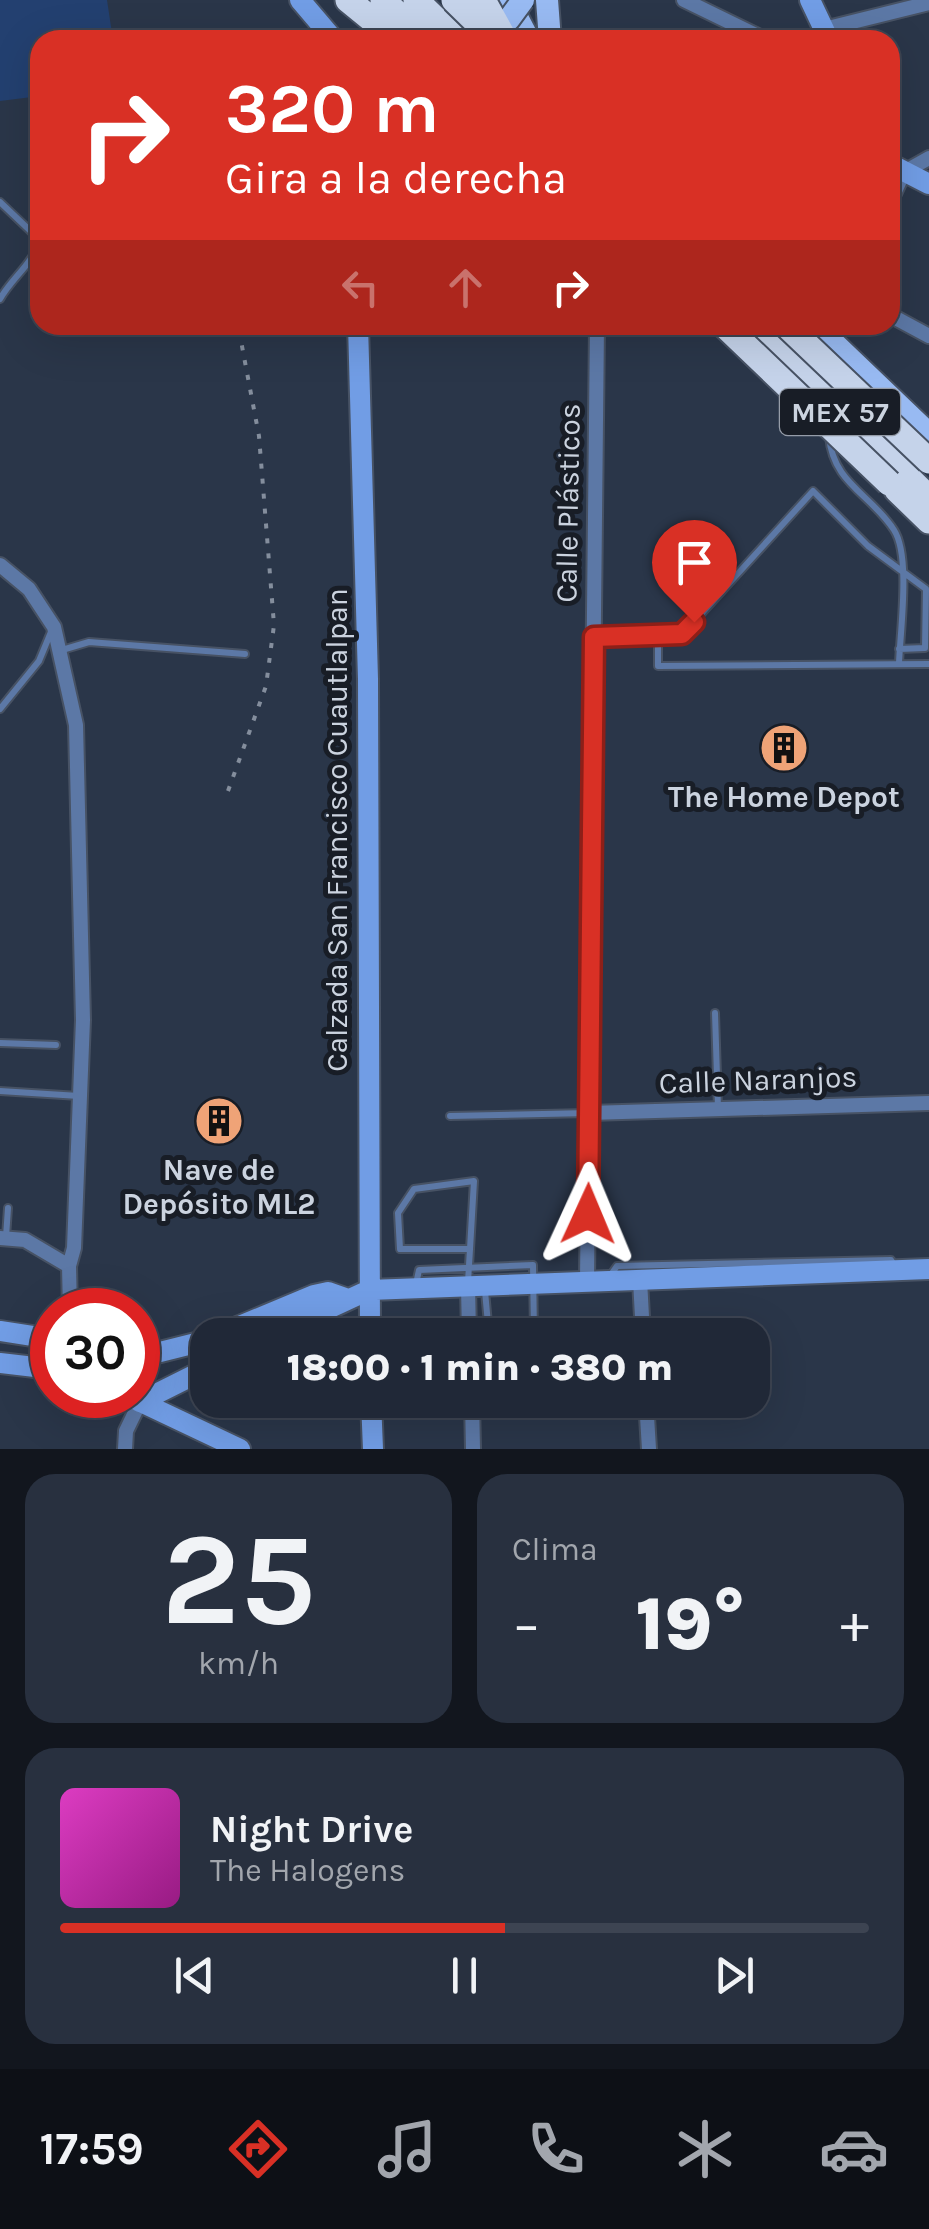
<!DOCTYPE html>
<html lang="es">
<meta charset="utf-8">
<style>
body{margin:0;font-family:Karla,sans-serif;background:#28303f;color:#f1f3f6;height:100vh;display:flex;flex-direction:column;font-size:38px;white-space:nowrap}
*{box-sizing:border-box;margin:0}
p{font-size:32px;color:#a2a6ad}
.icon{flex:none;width:55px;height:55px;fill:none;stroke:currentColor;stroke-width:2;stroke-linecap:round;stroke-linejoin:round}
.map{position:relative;height:1449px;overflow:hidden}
.panel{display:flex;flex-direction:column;gap:25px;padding:25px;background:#12161e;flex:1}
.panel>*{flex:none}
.hud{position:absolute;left:30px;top:30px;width:870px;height:305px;border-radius:30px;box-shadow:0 10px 40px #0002,0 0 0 2px #3d4452;background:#d93025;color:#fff;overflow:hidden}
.speed{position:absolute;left:30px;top:1288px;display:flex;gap:20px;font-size:50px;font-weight:700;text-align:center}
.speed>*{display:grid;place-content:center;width:130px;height:130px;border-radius:50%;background:#202837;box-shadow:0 10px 40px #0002,0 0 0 2px #3d4452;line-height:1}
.speed .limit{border:15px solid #d22;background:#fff;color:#111}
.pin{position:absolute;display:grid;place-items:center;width:85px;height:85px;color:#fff;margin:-102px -42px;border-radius:50% 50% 50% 0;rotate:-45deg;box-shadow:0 0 10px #0007}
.pin .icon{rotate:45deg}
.me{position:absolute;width:110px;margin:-55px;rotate:1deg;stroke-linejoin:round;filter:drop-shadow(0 0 8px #0008)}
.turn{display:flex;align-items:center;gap:35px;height:210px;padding:0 30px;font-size:45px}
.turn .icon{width:130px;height:130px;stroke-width:2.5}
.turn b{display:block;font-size:70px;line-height:85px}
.lanes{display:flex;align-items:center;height:95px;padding:0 30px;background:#0003;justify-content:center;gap:50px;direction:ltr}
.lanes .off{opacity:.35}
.big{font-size:75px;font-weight:800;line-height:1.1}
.panel .card{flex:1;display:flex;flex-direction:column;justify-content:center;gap:15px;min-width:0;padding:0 35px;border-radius:30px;background:#28303f}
.panel .dial{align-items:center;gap:0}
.dial b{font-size:130px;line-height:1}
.song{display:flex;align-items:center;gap:30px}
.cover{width:120px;height:120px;border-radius:15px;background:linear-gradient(135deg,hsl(310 70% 55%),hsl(310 70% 35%))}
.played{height:10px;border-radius:5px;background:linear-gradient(90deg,#d93025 55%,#3d4452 55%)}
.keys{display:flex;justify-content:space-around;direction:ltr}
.heat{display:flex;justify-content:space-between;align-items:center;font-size:55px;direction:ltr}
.panel .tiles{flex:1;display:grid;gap:25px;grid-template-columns:1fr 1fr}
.card:last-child{grid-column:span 2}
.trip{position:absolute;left:190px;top:1318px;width:580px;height:100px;border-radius:30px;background:#202837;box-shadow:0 10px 40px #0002,0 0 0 2px #3d4452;font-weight:800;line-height:100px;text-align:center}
.tab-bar{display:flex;height:160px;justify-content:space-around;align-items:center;background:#0d1016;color:#a2a6ad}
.tab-bar .icon{width:70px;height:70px}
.tab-bar .current{color:#d93025}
.tab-bar b{font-size:45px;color:#f1f3f6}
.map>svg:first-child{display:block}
</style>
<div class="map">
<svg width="929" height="1449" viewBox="0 0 929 1449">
<rect width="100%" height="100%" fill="#2a3649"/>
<path fill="#234070" d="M 0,0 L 107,0 L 113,40 L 40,40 L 40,96 L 0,101 Z"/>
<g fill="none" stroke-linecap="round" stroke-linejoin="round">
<g stroke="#475264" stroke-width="10">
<path id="lane" d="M 0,202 L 40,240
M 0,299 C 12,278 30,266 40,243
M 829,436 C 833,484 871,494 894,530 C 911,556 900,632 899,664
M 658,635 L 658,666 L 929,664
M 595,637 L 682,635 L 813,491 L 868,546 L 926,589 L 925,648 L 899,649
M 62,650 L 89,642 L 245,654
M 0,709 L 39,661 L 51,632
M 715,1013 L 718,1108
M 0,1043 L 56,1045
M 0,1091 L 79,1096
M 450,1116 L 589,1113
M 474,1181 L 470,1249 L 400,1249 L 398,1213 L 414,1189 Z
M 6,1237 L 8,1208
M 610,1276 L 617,1266 L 891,1260 L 894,1265
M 468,1282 L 470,1249
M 416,1284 L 419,1270 L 533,1265 L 534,1335
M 485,1291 L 489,1335"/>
</g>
<g stroke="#475264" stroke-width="18">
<path id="street" d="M 684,0 L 766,40
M 824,29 L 929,3
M 890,202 L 904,172 L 929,158
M 890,315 L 929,336
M 0,565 L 29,589 L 54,627 L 76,725 L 83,1020 L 74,1248 L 69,1266
M 589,1113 L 929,1103
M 0,1238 L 25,1240 L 69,1266 L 70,1310
M 640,1280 L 643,1335
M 587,1282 L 597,325
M 468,1286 L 469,1335
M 472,1400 L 473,1449
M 646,1400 L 649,1449
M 125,1449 L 126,1431 L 140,1402"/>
</g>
<g stroke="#475264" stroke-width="24">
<path id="secondary" d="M 300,0 L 334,40
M 810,0 L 829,40
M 890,164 L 929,184
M 358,325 L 368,679 L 370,1335
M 0,1331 L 52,1339
M 218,1335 L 314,1295 L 328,1292 L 345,1298
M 272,1335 L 369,1290 L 929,1269
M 138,1352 L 156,1353 L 208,1340
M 0,1363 L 52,1369
M 126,1395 L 240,1449
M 371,1400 L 373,1449
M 140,1402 L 208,1368"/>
</g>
<g stroke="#475264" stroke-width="26">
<path id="primary" d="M 508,0 L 529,40
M 547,0 L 550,40
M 815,325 L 929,434"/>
</g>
<g stroke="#475264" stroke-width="29">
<path id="highway" d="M 348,0 L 397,40
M 383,0 L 425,40
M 416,0 L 457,40
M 750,325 L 929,498
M 897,490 L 929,521"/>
</g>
<use href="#lane" stroke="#5c78a6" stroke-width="6"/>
<use href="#street" stroke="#5c78a6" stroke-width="14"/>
<use href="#secondary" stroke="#719de5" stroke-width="20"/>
<use href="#primary" stroke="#98baf2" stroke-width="22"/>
<use href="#highway" stroke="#c5d3ea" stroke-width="25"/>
<path stroke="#848e9d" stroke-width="4" stroke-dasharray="5 10" stroke-linecap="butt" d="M 228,791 L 266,686 L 274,625 L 259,436 L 238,325"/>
<g stroke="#475264" stroke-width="26" stroke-linecap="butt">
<path id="primary-bridge" d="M 483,38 L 509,19 L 523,0"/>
</g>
<g stroke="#475264" stroke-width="29" stroke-linecap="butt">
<path id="highway-bridge" d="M 454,0 L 495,40
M 483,0 L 503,36
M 724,325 L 889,483
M 786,325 L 929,461"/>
</g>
<use href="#primary-bridge" stroke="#98baf2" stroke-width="22"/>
<use href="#highway-bridge" stroke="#c5d3ea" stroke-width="25"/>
</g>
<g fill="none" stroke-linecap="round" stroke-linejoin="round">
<g stroke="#8d1f18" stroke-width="25">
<path id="route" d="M 588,1214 L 594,637 L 682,634 L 694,622"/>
</g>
<use href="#route" stroke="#d93025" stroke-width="18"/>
</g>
<defs>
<g id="building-disc" transform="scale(2.5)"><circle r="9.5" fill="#efa377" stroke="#181d26"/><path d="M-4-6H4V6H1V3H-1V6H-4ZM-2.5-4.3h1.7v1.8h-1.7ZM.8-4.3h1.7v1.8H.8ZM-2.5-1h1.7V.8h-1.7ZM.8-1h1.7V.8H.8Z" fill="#111"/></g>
</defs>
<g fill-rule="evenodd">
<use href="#building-disc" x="784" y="748"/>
<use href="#building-disc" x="219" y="1121"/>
</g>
<g text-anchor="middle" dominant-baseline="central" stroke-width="10" stroke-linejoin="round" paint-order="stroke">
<rect fill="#181d26" stroke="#959ca8" stroke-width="2.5" x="780" y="389" width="120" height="46" rx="8"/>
<g font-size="28" font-weight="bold" fill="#cbd3df">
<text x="840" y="412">MEX 57</text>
</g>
<g font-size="30" fill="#cbd3df" stroke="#181d26">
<text transform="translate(568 503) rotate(-89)">Calle Plásticos</text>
<text transform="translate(337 830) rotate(-90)">Calzada San Francisco Cuautlalpan</text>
<text transform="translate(758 1080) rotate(-2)">Calle Naranjos</text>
</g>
<g font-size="30" font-weight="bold" fill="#cbd3df" stroke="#181d26">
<text x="784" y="797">The Home Depot</text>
<text x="219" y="1170">Nave de<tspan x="219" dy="34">Depósito ML2</tspan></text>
</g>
</g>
</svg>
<div class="speed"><div class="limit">30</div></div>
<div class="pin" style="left:694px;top:622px;background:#d93025"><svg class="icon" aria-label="arrive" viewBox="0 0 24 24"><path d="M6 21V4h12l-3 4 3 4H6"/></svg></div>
<svg class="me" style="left:588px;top:1214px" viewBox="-20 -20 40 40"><path d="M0-17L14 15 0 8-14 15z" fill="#d93025" stroke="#fff" stroke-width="4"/></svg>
<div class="trip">18:00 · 1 min · 380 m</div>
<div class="hud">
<div class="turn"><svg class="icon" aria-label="right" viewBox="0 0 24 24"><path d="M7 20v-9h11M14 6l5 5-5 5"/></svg><div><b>320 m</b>Gira a la derecha</div></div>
<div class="lanes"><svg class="icon off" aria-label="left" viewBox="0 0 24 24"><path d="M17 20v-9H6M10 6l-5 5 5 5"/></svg><svg class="icon off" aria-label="ahead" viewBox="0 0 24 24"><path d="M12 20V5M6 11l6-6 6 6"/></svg><svg class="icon" aria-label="right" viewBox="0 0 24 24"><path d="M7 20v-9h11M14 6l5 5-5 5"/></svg></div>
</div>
</div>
<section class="panel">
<div class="tiles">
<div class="card dial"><b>25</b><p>km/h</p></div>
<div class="card"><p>Clima</p>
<div class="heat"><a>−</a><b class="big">19°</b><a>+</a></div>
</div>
<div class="card">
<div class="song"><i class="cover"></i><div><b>Night Drive</b><p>The Halogens</p></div></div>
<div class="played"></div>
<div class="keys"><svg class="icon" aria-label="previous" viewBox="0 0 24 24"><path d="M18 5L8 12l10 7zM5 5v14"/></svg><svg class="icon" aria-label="pause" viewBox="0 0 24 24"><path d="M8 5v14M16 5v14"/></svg><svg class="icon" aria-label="next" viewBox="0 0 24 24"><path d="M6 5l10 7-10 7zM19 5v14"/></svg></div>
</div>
</div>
</section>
<nav class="tab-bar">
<b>17:59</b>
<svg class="icon current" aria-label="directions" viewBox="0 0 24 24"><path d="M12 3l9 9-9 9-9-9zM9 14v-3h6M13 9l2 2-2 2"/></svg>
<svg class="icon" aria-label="music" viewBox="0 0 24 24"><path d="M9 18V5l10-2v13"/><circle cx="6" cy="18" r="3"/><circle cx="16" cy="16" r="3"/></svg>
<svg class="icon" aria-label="phone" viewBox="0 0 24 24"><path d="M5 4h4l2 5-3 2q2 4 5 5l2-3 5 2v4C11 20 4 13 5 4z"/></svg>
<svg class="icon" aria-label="climate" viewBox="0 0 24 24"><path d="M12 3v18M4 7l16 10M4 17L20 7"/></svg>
<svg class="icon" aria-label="car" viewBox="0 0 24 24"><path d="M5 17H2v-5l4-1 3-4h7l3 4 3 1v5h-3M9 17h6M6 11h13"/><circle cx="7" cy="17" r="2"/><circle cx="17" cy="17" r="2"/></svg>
</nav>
